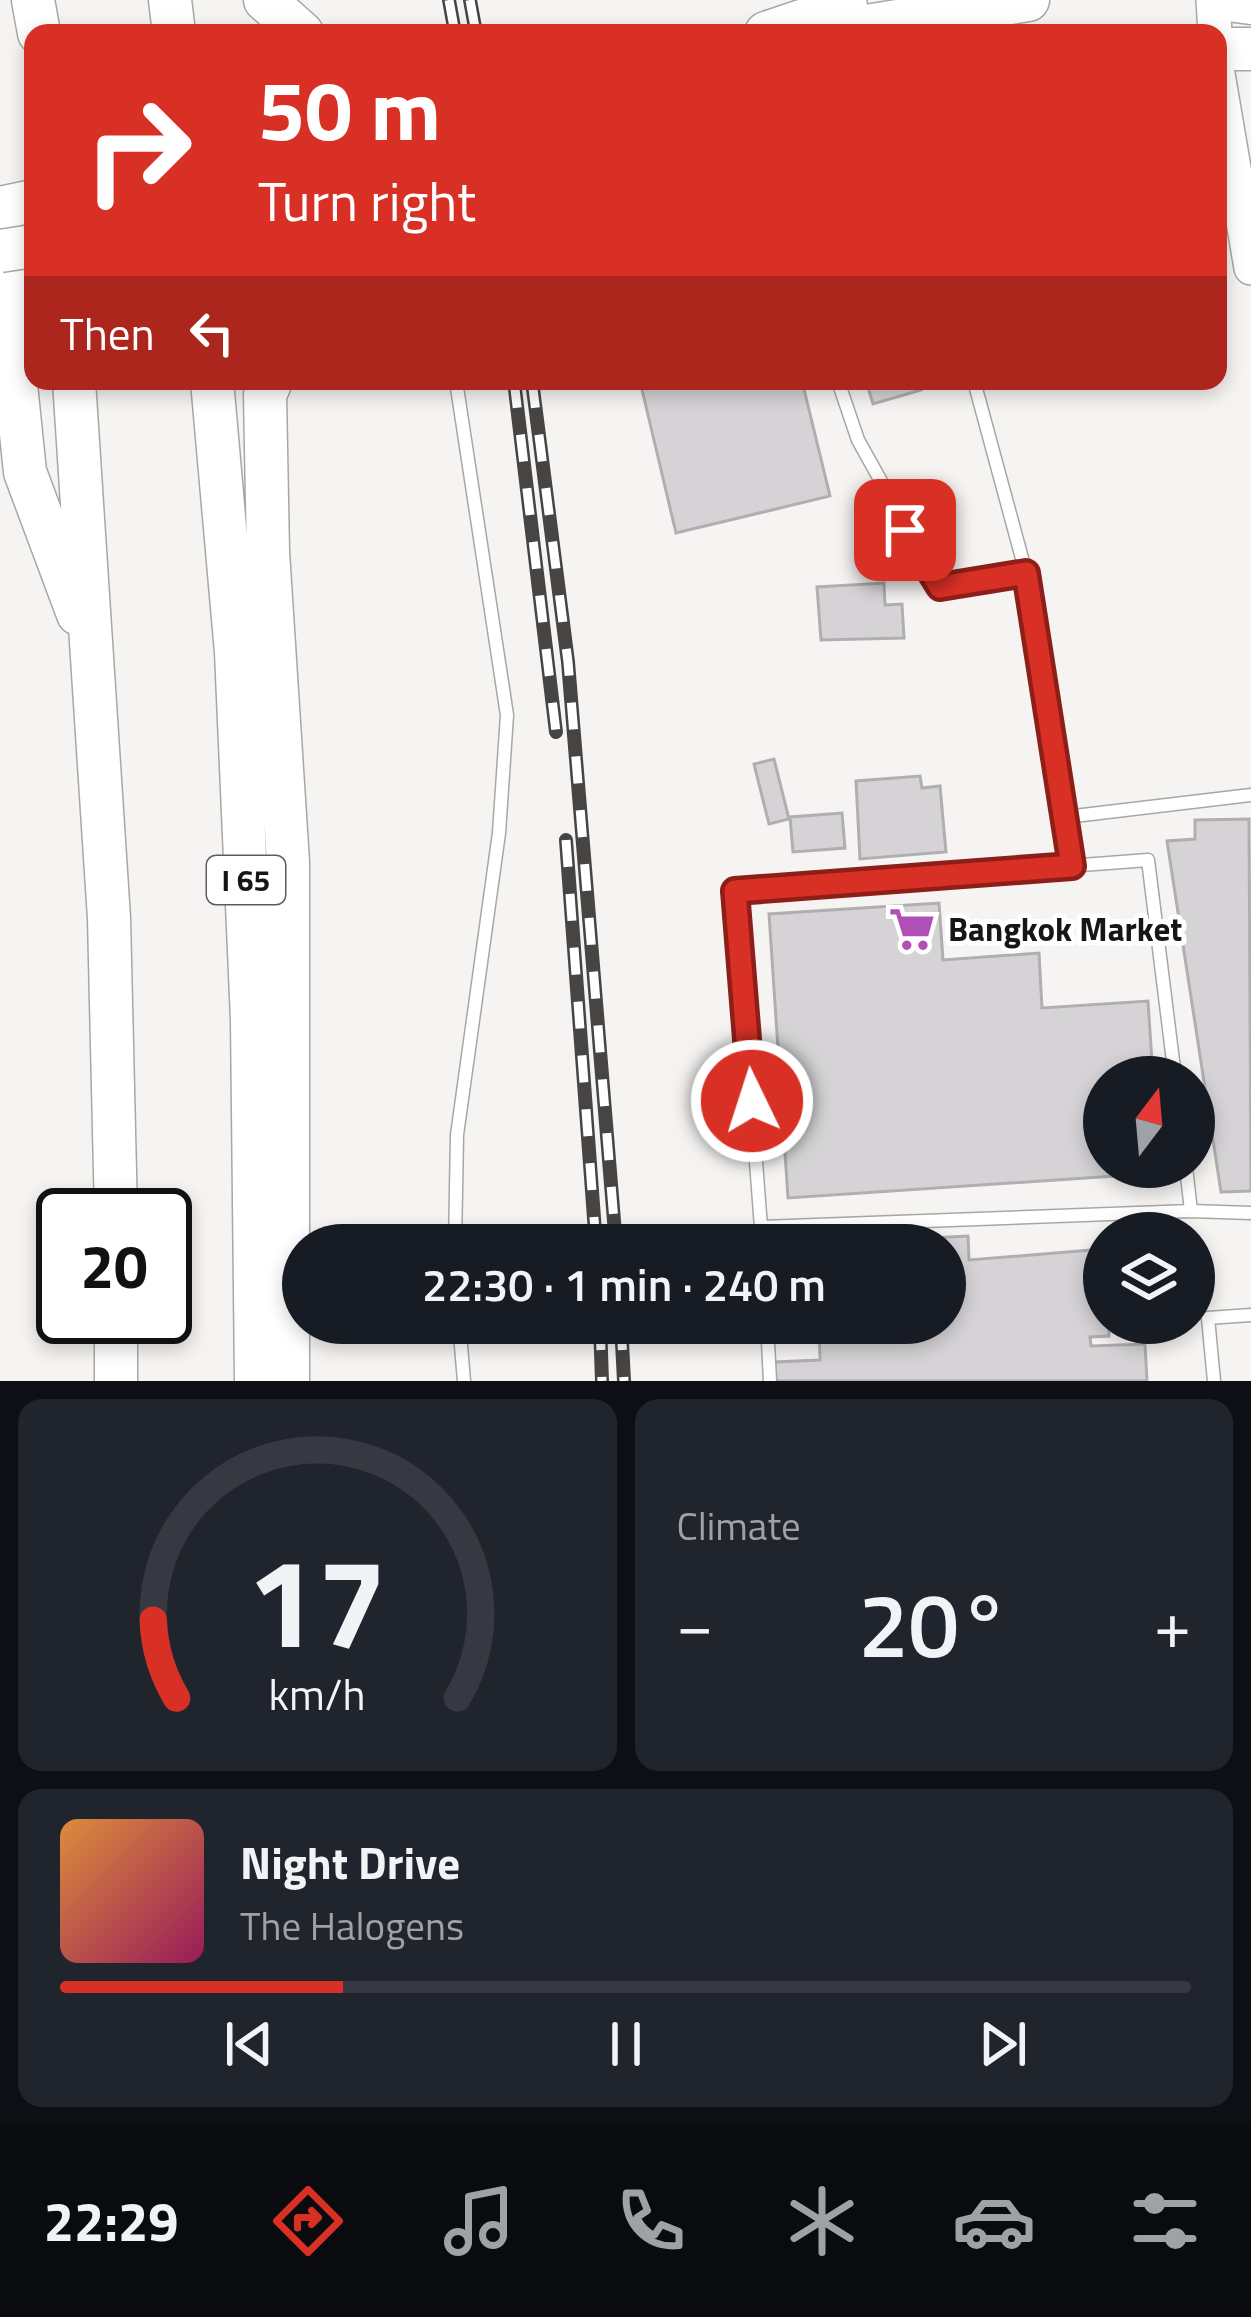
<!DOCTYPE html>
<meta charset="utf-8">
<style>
body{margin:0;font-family:"Titillium Web",sans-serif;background:#20242c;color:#f1f3f6;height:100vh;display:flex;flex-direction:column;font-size:45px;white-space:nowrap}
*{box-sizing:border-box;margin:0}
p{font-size:39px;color:#9ea1a6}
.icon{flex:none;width:66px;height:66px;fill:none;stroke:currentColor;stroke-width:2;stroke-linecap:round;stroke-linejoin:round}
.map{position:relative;height:1381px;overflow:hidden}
.drawer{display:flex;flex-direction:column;gap:18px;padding:18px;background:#0d0f14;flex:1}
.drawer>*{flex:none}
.banner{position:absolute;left:24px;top:24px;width:1203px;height:366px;border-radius:24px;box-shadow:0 6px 18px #0003;background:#d93025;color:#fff;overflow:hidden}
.needle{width:78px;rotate:16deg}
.fabs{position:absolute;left:1083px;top:1056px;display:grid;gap:24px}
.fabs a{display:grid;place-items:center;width:132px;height:132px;border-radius:50%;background:#171b24;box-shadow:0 6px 18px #0003;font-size:60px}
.speed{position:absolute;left:36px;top:1188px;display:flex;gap:24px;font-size:60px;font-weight:700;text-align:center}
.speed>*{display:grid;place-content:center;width:156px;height:156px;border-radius:50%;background:#171b24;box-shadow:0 6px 18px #0003;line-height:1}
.speed .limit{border:6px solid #111;border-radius:18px;background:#fff;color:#111}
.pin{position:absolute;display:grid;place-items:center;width:102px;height:102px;color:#fff;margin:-51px;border-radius:24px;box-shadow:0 6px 18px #0006}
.me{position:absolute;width:132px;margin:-66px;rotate:356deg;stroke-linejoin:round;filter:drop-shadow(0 0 9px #0008)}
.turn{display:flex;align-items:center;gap:42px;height:252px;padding:0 36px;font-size:54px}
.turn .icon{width:156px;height:156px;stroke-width:2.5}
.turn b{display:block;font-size:84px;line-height:102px}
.then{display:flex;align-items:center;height:114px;padding:0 36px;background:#0003;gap:24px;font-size:45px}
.big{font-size:90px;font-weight:600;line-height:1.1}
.drawer .card{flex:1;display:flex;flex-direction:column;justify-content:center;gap:18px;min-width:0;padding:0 42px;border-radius:24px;background:#20242c}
.drawer .dial{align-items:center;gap:0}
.dial svg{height:312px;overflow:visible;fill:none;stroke:#363941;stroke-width:7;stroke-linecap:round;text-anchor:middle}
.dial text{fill:#f1f3f6;stroke:none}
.song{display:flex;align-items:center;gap:36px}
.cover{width:144px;height:144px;border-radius:18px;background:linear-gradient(135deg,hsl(30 70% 55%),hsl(330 70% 35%))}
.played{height:12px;border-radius:6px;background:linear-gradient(90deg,#d93025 25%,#363941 25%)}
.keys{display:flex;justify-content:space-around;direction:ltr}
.heat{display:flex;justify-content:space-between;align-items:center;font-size:66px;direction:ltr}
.drawer .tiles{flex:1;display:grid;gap:18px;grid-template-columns:1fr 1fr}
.card:last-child{grid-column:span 2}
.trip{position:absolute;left:282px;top:1224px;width:684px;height:120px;border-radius:60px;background:#171b24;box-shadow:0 6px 18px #0003;font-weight:600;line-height:120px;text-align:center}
.menu{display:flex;height:192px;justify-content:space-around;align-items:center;background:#090b0e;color:#9ea1a6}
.menu .icon{width:84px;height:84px}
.menu .active{color:#d93025}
.menu b{font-size:54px;color:#f1f3f6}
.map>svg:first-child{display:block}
</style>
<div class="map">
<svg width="1251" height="1381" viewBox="0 0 1251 1381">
<rect width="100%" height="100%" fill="#f6f4f2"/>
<path fill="#d5d3d5" stroke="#b0aeb0" stroke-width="3" d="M 640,381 L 802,381 L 830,496 L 676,533 Z
M 866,381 L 918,381 L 921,390 L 873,404 Z
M 884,583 L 885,605 L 902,604 L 904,638 L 821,640 L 817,587 Z
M 774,759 L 789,819 L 769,824 L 754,764 Z
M 920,776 L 922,788 L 940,786 L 946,852 L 860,859 L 856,781 Z
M 842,813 L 845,848 L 793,852 L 790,817 Z
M 1249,819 L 1251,1191 L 1221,1192 L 1167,841 L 1195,839 L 1195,820 Z
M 939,903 L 943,960 L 1039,953 L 1042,1008 L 1148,1001 L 1153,1077 L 1104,1077 L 1104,1167 L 1159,1167 L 1159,1173 L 788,1198 L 769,914 Z
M 968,1236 L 969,1260 L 1104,1249 L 1104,1323 L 1109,1323 L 1109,1336 L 1090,1337 L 1091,1346 L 1145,1344 L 1147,1381 L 776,1381 L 775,1362 L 820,1360 L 819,1323 L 945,1323 L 945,1245 L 830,1243 Z"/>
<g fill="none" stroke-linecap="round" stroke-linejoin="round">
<g stroke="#a8a7a4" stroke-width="15">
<path id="service" d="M 838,381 L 858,440 L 940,587 L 1026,573
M 974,381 L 1026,573 L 1066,817 L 1251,795
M 1066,817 L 1072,866
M 1175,1077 L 1148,860 L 735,891 L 761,1227 L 1191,1211 L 1251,1213
M 1186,1167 L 1191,1211
M 455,1245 L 457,1135 L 499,833 L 507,715 L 456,381
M 459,1323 L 464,1381
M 767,1323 L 770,1381
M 1214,1381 L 1208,1318 L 1251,1315"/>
</g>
<g stroke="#a8a7a4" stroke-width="36">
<path id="secondary" d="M 1213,0 L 1215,33
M 1218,74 L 1251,268"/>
</g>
<g stroke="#a8a7a4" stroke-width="45">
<path id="motorway" d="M 33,0 L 39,33
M 170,0 L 174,33
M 265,0 L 302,33
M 1228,0 L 1251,3
M 766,33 L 846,6
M 823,33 L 1028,0
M 1218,49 L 1251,49
M 0,208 L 33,201
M 0,230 L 25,472 L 78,614
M 74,381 L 109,918 L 116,1215
M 212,381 L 236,652 L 252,1020 L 256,1381
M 271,381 L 265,395 L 268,552 L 288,862 L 288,1381
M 116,1317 L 116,1381"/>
</g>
<use href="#service" stroke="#fff" stroke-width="12"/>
<use href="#secondary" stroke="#fff" stroke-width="33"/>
<use href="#motorway" stroke="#fff" stroke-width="42"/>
<g stroke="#464544" stroke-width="14">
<path id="rail" d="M 449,0 L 455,33
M 470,0 L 476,33
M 514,381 L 556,732
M 532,381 L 568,662 L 616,1245
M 566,840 L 596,1245
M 600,1323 L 602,1381
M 621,1323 L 624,1381"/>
</g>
<use href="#rail" stroke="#fff" stroke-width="9" stroke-dasharray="27" stroke-linecap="butt"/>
<g stroke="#a8a7a4" stroke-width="45" stroke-linecap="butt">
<path id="motorway-bridge" d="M 0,251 L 33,246"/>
</g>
<use href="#motorway-bridge" stroke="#fff" stroke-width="42"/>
</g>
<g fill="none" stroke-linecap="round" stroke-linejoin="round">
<g stroke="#8d1f18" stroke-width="30">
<path id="route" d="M 752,1101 L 735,891 L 1072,866 L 1026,573 L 940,587 L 905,530"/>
</g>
<use href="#route" stroke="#d93025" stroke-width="21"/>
</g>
<defs>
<g id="supermarket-bare" transform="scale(3.6)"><path d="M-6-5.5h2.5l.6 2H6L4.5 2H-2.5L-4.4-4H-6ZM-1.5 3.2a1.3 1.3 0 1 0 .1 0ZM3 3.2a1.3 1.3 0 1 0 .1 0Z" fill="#b04fb6" stroke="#fff" stroke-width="2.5" paint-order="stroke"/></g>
</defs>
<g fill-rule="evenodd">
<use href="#supermarket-bare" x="912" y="929"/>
</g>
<g text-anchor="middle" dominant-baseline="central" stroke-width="10" stroke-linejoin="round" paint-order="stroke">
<rect fill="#fff" stroke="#5d5c5b" stroke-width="3" x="207" y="856" width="78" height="48" rx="9"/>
<g font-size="30" font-weight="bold" fill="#171615">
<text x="246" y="880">I 65</text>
</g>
<g font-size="33" font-weight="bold" fill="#171615" stroke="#fff" text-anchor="start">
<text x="948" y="929">Bangkok Market</text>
</g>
</g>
</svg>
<div class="fabs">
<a><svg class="needle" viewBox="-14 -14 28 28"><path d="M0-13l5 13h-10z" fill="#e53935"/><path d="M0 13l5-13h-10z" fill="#9ea1a6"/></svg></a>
<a><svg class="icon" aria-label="layers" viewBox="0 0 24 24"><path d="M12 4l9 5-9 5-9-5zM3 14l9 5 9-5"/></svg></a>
</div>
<div class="speed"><div class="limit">20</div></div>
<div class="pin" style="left:905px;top:530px;background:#d93025"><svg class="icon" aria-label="arrive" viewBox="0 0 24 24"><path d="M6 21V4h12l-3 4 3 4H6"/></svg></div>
<svg class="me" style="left:752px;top:1101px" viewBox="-20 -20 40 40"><circle r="17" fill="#d93025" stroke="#fff" stroke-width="3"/><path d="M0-11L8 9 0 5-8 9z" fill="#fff"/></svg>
<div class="trip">22:30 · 1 min · 240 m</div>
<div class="banner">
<div class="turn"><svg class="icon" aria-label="right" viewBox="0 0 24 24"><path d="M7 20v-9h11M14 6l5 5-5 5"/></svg><div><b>50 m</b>Turn right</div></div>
<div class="then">Then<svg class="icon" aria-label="left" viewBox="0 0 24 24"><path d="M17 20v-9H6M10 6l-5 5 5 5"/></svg></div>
</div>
</div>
<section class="drawer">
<div class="tiles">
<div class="card dial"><svg viewBox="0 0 100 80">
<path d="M14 69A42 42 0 1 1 86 69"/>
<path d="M14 69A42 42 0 0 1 8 49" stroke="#d93025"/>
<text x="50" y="56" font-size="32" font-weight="700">17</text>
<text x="50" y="72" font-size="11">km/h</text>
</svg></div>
<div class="card"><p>Climate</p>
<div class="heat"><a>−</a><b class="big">20°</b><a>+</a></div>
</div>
<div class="card">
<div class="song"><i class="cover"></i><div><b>Night Drive</b><p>The Halogens</p></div></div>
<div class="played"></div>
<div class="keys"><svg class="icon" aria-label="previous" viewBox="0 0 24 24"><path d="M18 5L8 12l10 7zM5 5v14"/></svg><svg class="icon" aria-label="pause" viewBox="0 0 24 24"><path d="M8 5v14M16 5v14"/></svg><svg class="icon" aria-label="next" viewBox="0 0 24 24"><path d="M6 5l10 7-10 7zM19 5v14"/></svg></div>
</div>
</div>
</section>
<nav class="menu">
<b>22:29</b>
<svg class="icon active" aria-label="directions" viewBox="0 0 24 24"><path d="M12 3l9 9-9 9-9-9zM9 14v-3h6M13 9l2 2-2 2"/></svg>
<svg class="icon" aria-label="music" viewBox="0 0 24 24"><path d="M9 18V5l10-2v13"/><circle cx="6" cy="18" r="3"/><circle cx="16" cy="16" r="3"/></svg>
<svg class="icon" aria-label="phone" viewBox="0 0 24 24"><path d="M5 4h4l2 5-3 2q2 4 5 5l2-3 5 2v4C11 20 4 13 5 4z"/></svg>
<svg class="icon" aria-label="climate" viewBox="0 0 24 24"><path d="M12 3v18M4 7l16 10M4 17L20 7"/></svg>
<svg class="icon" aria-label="car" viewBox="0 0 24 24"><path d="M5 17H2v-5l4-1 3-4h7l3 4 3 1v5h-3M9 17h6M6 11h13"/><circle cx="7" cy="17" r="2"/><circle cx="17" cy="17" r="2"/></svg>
<svg class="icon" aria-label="filters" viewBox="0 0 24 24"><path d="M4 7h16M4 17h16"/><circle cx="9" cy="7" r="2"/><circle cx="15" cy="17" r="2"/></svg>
</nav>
